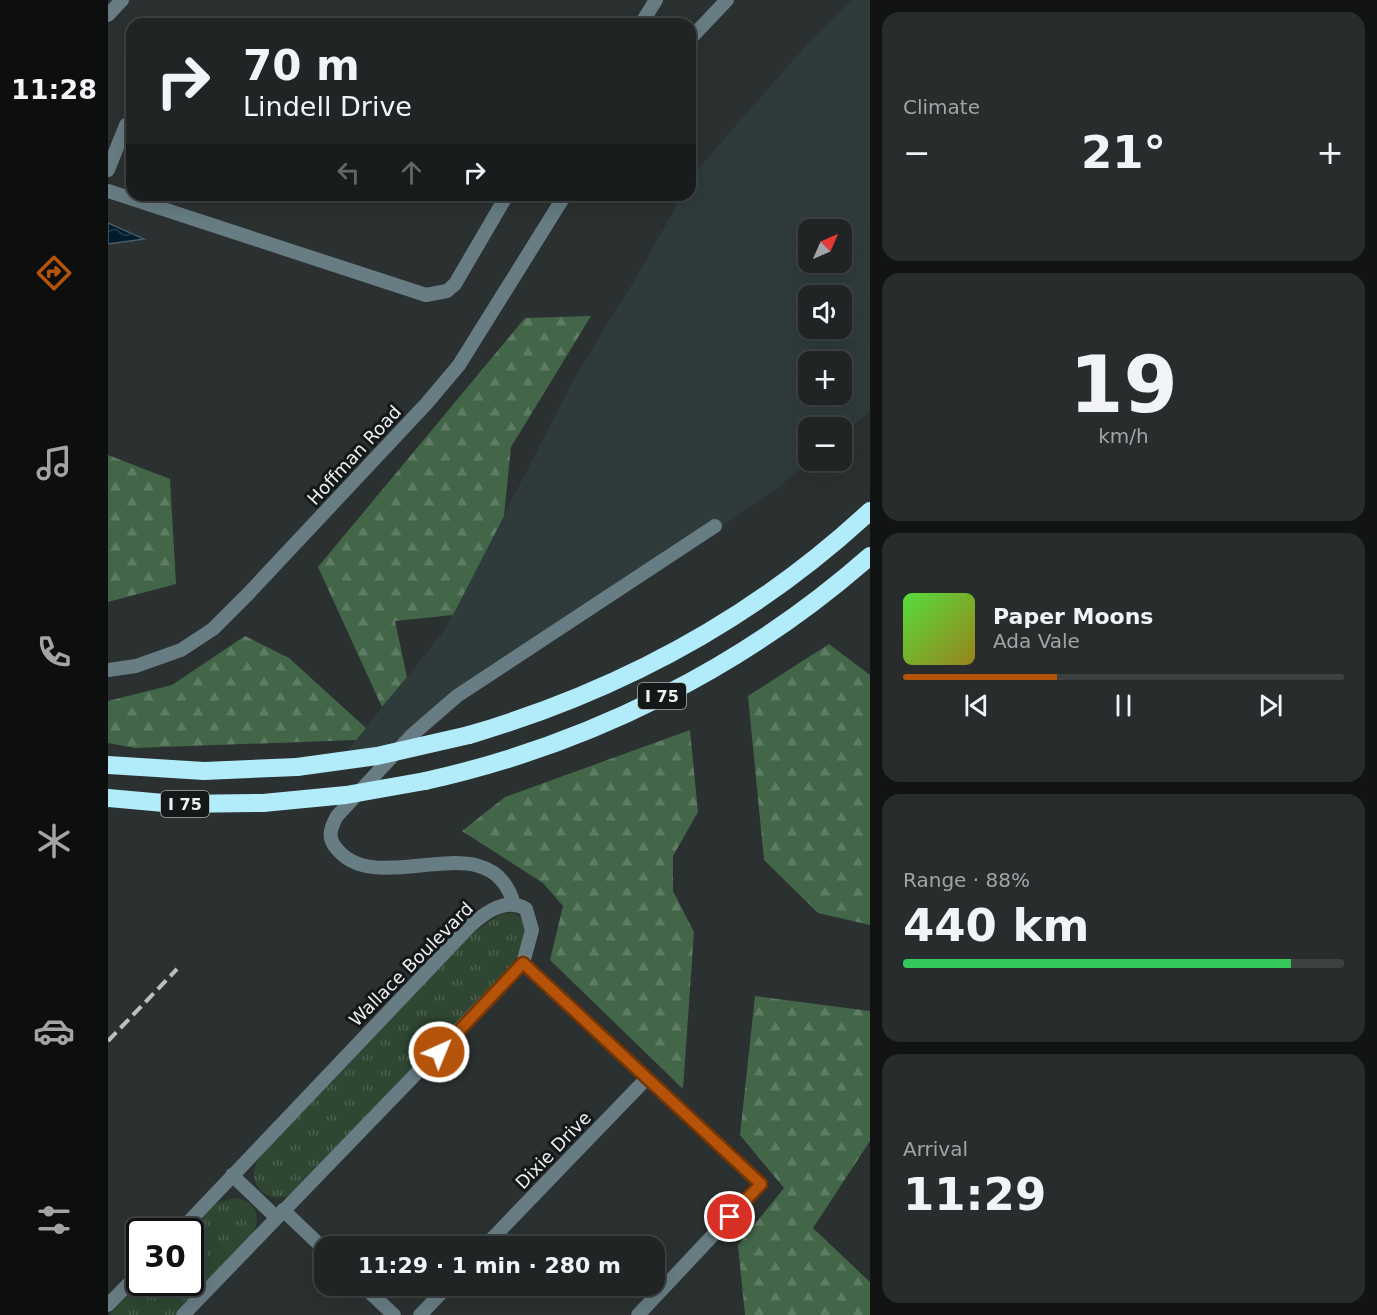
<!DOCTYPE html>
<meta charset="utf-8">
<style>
body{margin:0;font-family:"DejaVu Sans",sans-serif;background:#282c2c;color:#f1f3f6;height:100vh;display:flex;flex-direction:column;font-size:22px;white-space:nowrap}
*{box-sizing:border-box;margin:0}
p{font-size:20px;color:#a2a4a6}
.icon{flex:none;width:33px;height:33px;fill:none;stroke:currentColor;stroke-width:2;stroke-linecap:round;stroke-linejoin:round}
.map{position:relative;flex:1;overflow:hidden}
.side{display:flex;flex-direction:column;gap:12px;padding:12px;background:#121414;width:507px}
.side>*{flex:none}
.guide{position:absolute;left:18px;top:18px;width:570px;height:183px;border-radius:18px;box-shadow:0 6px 24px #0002,0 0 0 2px #3d4141;background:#202424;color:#f1f3f6;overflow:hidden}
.needle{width:39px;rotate:45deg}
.tools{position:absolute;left:690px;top:219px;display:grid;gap:12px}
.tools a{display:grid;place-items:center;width:54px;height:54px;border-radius:12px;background:#202424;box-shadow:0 6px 24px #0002,0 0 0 2px #3d4141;font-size:30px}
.speed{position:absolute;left:18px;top:1218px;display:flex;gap:12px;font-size:30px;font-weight:700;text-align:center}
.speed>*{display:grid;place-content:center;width:78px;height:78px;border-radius:50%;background:#202424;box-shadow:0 6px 24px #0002,0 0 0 2px #3d4141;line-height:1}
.speed .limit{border:3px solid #111;border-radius:9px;background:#fff;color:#111}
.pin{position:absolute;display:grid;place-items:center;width:51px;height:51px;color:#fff;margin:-26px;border:3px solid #fff;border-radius:50%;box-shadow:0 2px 6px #0007}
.me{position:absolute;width:66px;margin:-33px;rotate:44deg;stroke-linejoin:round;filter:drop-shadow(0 0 4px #0008)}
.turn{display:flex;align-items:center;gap:21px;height:126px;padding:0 18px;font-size:27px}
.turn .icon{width:78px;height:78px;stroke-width:2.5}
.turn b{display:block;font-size:42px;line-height:51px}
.lanes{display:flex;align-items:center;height:57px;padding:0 18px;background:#0003;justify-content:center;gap:30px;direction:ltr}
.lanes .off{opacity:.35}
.big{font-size:45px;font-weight:600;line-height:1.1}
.side .widget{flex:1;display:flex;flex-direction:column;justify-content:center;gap:9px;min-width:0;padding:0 21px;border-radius:18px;background:#282c2c}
.side .dial{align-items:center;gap:0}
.dial b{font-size:78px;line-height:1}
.song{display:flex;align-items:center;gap:18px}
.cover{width:72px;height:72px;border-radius:9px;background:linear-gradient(135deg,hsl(110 70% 55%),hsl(50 70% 35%))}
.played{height:6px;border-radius:3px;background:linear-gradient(90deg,#b45309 35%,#3d4141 35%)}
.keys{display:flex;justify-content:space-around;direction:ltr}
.heat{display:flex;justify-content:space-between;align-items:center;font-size:33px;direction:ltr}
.charge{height:9px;border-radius:4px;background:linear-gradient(90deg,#34c759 88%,#3d4141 0)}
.trip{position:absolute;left:206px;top:1236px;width:351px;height:60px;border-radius:18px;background:#202424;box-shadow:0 6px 24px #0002,0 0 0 2px #3d4141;font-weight:600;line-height:60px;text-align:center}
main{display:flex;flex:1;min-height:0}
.dock{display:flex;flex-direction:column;width:108px;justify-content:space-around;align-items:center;background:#0d0e0e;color:#a2a4a6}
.dock .icon{width:42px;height:42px}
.dock .on{color:#b45309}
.dock b{font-size:27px;color:#f1f3f6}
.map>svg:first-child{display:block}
</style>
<main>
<nav class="dock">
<b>11:28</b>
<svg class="icon on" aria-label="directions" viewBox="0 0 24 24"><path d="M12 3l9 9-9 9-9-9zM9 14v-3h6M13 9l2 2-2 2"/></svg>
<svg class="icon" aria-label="music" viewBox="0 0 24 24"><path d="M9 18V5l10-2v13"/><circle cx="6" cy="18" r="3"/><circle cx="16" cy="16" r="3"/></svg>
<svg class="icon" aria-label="phone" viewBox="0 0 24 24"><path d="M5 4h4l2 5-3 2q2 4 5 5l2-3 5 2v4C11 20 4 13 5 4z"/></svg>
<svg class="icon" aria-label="climate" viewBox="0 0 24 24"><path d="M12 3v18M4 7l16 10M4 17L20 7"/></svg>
<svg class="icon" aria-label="car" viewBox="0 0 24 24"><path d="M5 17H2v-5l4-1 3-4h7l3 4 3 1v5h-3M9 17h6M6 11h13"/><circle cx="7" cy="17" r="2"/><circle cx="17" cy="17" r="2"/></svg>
<svg class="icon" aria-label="filters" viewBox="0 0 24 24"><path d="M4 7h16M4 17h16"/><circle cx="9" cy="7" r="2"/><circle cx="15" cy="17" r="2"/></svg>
</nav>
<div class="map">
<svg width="762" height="1315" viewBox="0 0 762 1315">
<defs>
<pattern id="grass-tufts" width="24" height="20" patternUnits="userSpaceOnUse" patternTransform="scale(1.5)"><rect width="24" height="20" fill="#2e4632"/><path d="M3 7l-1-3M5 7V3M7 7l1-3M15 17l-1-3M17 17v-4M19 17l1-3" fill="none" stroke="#4d6150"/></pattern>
<pattern id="forest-firs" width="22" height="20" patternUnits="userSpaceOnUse" patternTransform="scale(1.5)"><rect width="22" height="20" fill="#436649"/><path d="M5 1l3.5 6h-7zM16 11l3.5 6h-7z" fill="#5e7c64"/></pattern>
<pattern id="water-waves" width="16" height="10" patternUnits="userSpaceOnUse" patternTransform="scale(1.5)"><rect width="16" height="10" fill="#001c2d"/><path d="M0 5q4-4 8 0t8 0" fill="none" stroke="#263d4c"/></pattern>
</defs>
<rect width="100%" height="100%" fill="#2b3030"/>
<path fill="#2f3b3b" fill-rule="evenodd" d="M 743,0 L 762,0 L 762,411 L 734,436 L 734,428 L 700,428 L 700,460 L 703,461 L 668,489 L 418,658 L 358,695 L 295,751 L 230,762 L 336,631 L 467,377 L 535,266 L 574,195 L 582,195 L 582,181 L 586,173 L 703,40 ZM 700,230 L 734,230 L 734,262 L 700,262 ZM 700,296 L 734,296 L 734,328 L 700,328 ZM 700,362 L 734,362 L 734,394 L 700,394 Z"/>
<path fill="url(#grass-tufts)" d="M 406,913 L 416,921 C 422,938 409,957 400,970 L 181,1196 C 154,1204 135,1179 153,1156 L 367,931 L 393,914 Z
M 126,1198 C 147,1199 154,1216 145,1234 L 70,1315 L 1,1315 L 32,1283 L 82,1282 L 82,1232 L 80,1231 L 106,1204 Z"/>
<path fill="url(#forest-firs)" d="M 483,316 L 403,447 L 396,516 L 345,615 L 287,621 L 299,677 L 274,707 L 210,567 L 417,318 Z
M 0,455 L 62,479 L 68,584 L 0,602 Z
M 137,636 L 181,658 L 258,728 L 248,740 L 27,748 L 0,743 L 0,701 L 64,685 Z
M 721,644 L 762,675 L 762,925 L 710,913 L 656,860 L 640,696 Z
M 582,730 L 590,812 L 565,856 L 565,891 L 586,932 L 575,1089 L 442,960 L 455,906 L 435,883 L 354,831 L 397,797 Z
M 647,996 L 762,1011 L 762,1141 L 705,1228 L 762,1282 L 762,1315 L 637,1315 L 630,1245 L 676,1188 L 632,1135 Z"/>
<path fill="url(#water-waves)" stroke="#475c68" stroke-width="1.5" d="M 0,223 L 36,239 L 0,244 Z"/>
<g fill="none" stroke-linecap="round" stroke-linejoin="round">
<path stroke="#677d83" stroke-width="14" d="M 0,15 L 14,0
M 533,24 L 548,0
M 582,39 L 619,0
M 0,170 L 18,125
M 0,191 L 318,295 L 339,291 L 347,284 L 399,195
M 0,670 L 28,666 L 73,650 L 105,629 L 140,594 L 319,403 L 351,365 L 457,195
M 406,905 C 384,819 270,901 229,849 C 219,838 222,829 229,816 L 304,735 L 349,696 L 607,526
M 415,963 L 653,1184 L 530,1315
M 124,1175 L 168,1217
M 175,1210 L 216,1249
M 71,1232 L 363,925 C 378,912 398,897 418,909 L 424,930 L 415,963 L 75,1315
M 377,1246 L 539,1078
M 255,1286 L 286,1315
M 0,1305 L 32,1272
M 312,1315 L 340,1286"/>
<path stroke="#b2ebf9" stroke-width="18" d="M 361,735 C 511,691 647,618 762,511
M 0,765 L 96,771 L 189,767
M 317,781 C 481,745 636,667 762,556
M 0,798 L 67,804 L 155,803"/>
<path stroke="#bcbfbf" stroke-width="4" stroke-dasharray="12 6" stroke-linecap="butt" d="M 0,1041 L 69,969"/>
<path stroke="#b2ebf9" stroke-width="18" d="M 189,767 L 269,756 L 361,735
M 155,803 L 238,795 L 317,781"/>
</g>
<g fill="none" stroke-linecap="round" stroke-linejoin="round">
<g stroke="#753606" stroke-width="15">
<path id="route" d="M 331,1052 L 415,963 L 653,1184 L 622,1217"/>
</g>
<use href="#route" stroke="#b45309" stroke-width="10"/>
</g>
<g text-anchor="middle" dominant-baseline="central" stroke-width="6" stroke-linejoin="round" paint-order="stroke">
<g fill="#151818" stroke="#acafaf" stroke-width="1.5">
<rect x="530" y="683" width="48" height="26" rx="4.5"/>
<rect x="53" y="791" width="48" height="26" rx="4.5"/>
</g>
<g font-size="16" font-weight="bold" fill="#edf0f0">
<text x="554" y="696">I 75</text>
<text x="77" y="804">I 75</text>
</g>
<g font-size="18" fill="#edf0f0" stroke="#151818">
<text transform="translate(246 455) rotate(-47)">Hoffman Road</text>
<text transform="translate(303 964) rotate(-45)">Wallace Boulevard</text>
<text transform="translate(445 1150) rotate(-46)">Dixie Drive</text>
</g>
</g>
</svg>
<div class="tools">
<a><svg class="needle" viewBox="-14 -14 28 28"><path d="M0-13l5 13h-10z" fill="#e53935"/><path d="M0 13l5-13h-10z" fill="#a2a4a6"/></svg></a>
<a><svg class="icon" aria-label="sound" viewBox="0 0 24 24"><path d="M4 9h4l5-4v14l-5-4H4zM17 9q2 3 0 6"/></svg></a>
<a>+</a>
<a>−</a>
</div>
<div class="speed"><div class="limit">30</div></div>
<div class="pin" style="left:622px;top:1217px;background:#d93025"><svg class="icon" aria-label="arrive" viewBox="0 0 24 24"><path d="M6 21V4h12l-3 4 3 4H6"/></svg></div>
<svg class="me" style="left:331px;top:1052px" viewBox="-20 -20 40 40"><circle r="17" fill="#b45309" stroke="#fff" stroke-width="3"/><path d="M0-11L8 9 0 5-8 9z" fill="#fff"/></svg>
<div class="trip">11:29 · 1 min · 280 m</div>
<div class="guide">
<div class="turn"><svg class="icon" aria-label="right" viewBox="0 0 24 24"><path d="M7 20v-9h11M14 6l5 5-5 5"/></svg><div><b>70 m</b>Lindell Drive</div></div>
<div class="lanes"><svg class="icon off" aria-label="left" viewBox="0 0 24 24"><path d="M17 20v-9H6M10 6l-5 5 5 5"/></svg><svg class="icon off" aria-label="ahead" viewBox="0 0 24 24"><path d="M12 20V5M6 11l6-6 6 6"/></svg><svg class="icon" aria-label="right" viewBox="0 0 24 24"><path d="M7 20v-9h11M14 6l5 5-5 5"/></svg></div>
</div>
</div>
<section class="side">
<div class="widget"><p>Climate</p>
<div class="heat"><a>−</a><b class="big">21°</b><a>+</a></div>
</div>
<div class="widget dial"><b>19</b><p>km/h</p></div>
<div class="widget">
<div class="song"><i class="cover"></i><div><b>Paper Moons</b><p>Ada Vale</p></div></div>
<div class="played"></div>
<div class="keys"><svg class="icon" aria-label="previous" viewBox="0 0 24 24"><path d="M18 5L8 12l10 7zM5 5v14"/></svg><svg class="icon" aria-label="pause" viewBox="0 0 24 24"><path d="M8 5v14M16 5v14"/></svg><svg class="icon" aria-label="next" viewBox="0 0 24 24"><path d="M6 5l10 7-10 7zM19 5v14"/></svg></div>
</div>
<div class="widget"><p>Range · 88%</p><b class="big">440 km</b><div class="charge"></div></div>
<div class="widget"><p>Arrival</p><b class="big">11:29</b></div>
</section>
</main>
